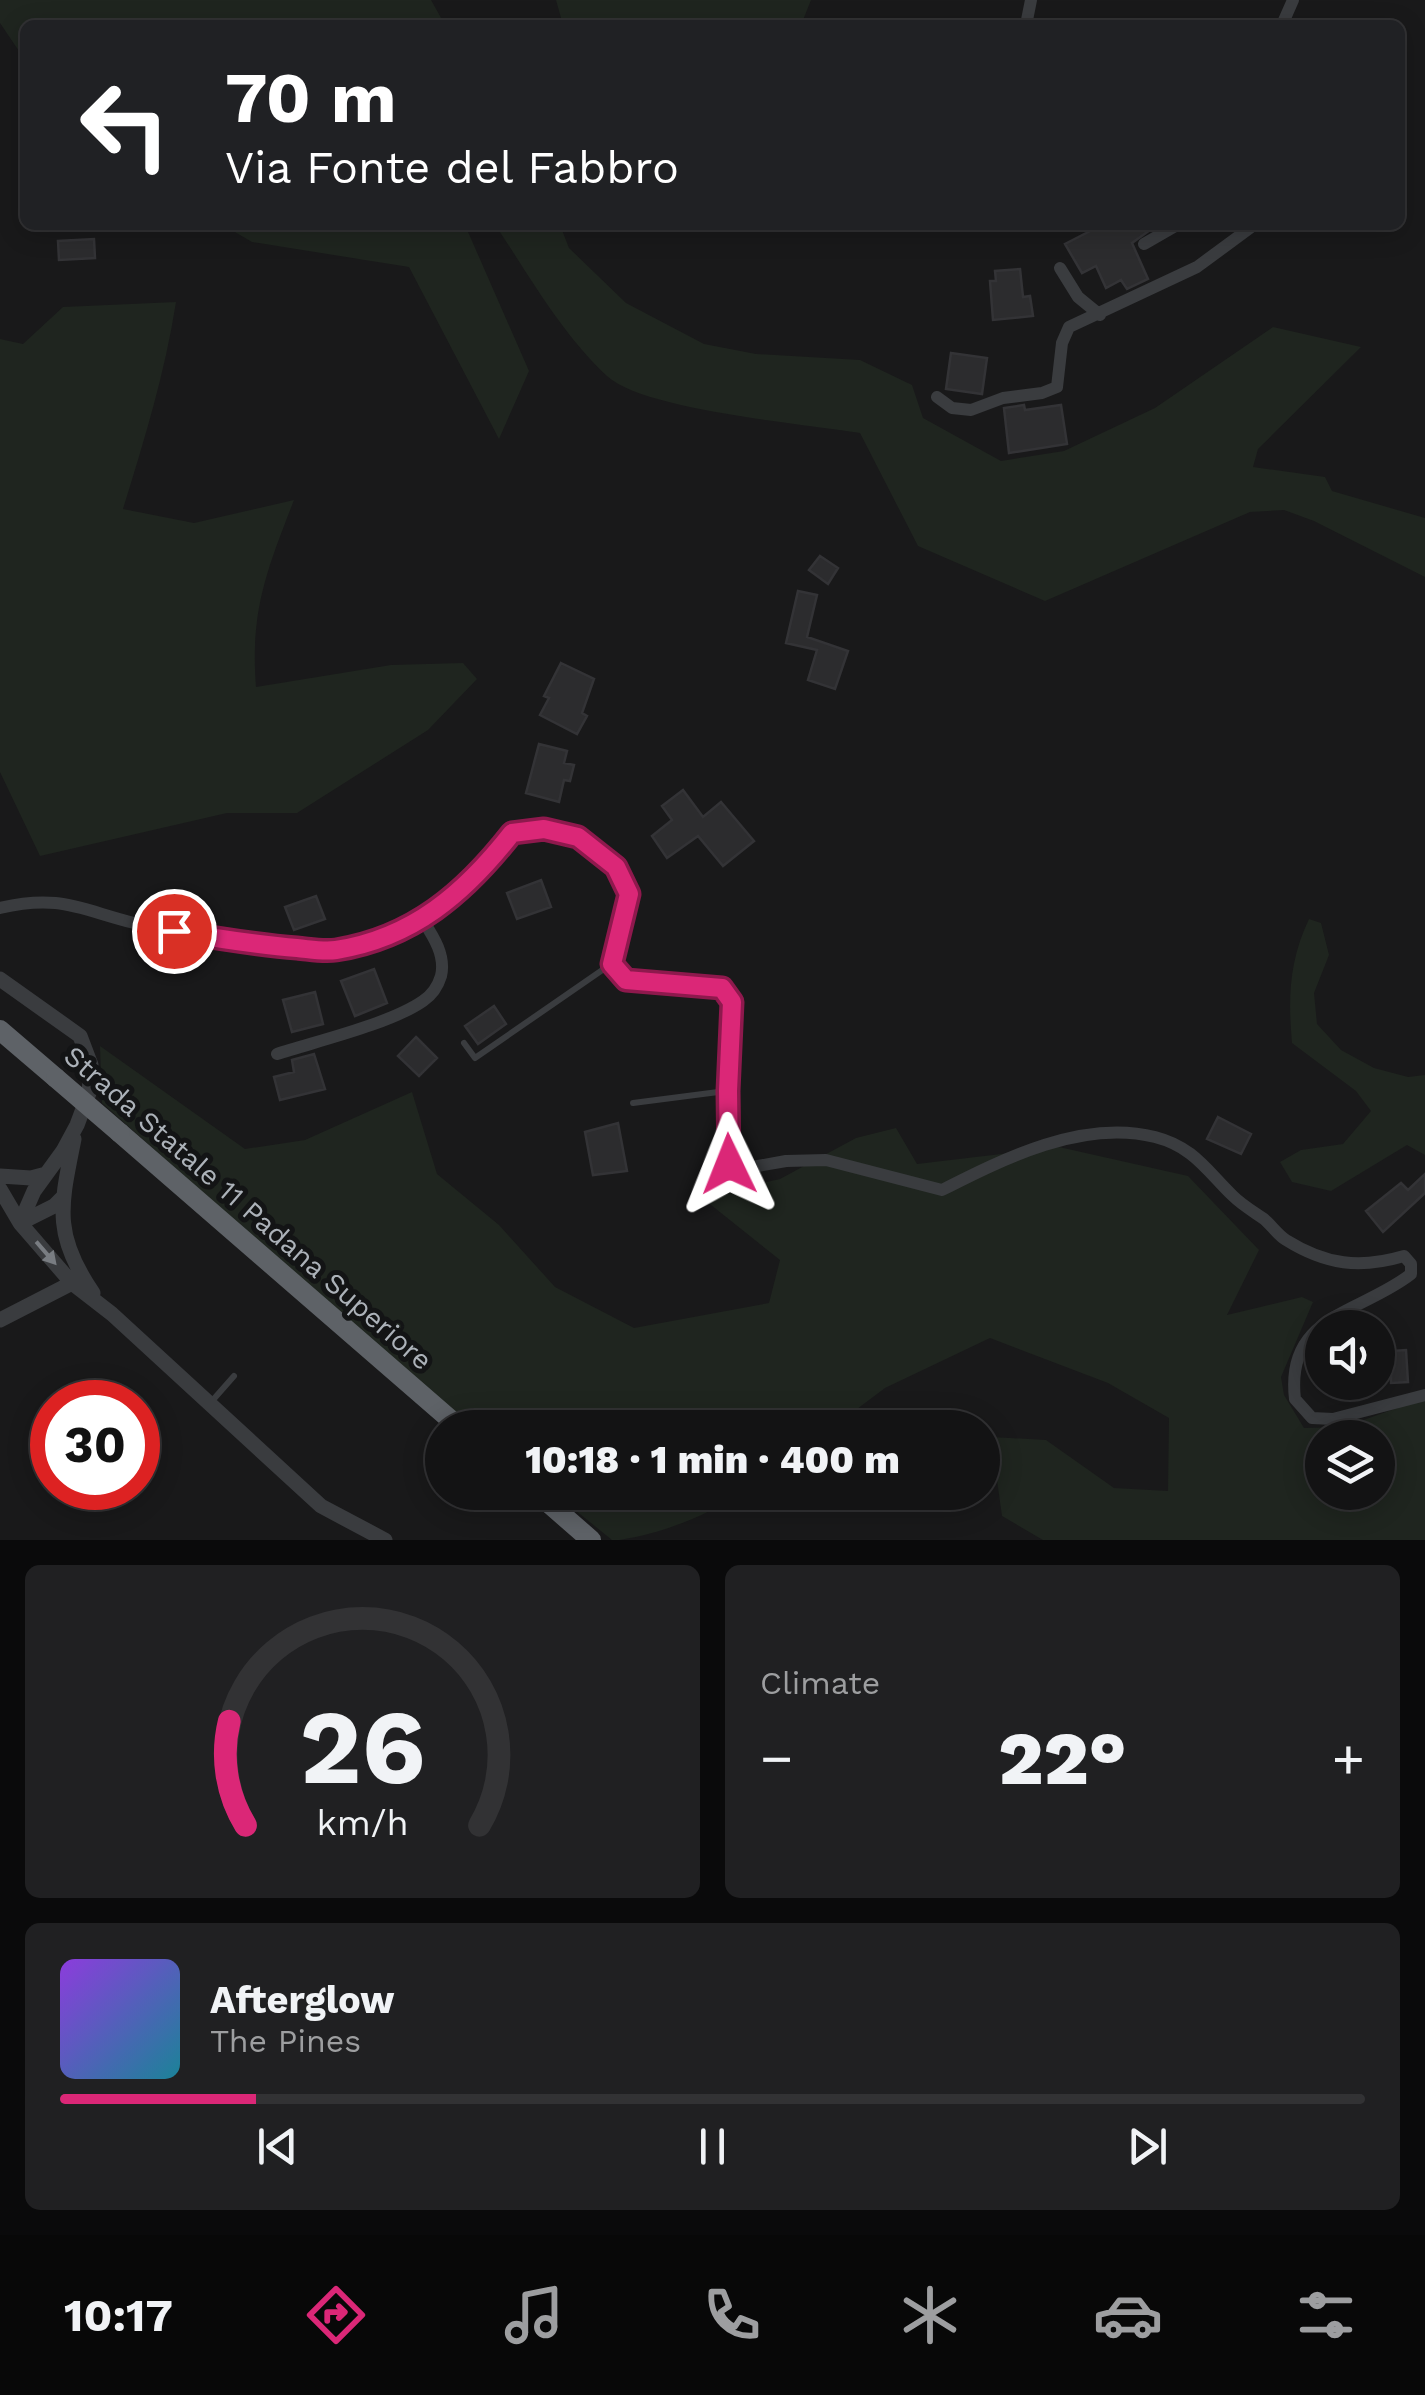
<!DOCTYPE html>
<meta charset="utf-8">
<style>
body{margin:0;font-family:"Work Sans",sans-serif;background:#202022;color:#f1f3f6;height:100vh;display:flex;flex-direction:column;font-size:38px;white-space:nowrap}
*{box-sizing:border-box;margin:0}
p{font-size:32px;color:#9d9ea0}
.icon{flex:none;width:55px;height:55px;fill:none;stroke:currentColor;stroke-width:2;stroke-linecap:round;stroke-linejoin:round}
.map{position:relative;height:1540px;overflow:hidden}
.side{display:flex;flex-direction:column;gap:25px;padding:25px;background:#0a0a0b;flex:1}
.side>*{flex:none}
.banner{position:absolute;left:20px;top:20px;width:1385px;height:210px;border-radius:15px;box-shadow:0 5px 25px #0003,0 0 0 2px #323234;background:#202124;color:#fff;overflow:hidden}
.tools{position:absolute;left:1305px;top:1310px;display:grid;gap:20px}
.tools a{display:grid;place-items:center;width:90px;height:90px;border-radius:50%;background:#131314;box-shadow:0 5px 25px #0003,0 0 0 2px #323234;font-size:50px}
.speed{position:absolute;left:30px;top:1380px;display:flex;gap:20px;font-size:50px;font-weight:700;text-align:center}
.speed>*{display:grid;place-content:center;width:130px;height:130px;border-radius:50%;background:#131314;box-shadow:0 5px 25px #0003,0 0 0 2px #323234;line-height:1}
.speed .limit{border:15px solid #d22;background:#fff;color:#111}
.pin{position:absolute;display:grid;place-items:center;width:85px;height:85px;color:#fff;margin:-42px;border:5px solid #fff;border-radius:50%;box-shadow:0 2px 10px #0007}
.me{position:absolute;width:110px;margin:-55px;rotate:358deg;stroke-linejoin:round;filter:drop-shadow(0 0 8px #0008)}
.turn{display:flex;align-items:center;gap:35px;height:210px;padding:0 40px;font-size:45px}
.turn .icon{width:130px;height:130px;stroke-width:2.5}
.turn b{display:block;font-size:70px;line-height:85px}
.big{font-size:75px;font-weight:800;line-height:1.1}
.side .tile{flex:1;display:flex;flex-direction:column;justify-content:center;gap:15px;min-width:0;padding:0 35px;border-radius:15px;background:#202022}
.side .dial{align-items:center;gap:0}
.dial svg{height:260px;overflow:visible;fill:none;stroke:#323234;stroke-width:7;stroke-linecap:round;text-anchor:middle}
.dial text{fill:#f1f3f6;stroke:none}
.song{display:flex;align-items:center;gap:30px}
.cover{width:120px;height:120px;border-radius:15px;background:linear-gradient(135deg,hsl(270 70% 55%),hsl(190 70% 35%))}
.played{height:10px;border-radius:5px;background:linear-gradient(90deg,#db2777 15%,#323234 15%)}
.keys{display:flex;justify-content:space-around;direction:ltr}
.heat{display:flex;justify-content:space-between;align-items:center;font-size:55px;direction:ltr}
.side .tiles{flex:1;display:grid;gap:25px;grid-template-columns:1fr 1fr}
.tile:last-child{grid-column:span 2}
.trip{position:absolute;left:425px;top:1410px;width:575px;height:100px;border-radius:50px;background:#131314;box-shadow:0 5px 25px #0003,0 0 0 2px #323234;font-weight:800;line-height:100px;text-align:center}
.dock{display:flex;height:160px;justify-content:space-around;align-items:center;background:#080808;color:#9d9ea0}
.dock .icon{width:70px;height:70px}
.dock .on{color:#db2777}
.dock b{font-size:45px;color:#f1f3f6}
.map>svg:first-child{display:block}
</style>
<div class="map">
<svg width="1425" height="1540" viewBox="0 0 1425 1540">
<rect width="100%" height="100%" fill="#19191a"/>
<path fill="#1f251f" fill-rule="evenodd" d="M 0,0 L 431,0 L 445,25 L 25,25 L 25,60 L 0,23 Z
M 556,0 L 811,0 L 801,25 L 563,25 Z
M 223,225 L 465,225 L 529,371 L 499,439 L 409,267 L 252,242 Z
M 476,225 L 560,225 L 569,248 L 626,303 L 704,344 L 756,354 L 860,360 L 912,385 L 923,418 L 1001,461 L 1064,451 L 1155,408 L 1273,327 L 1361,347 L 1258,449 L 1253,467 L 1325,477 L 1332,491 L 1425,518 L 1425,577 L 1314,521 L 1284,510 L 1250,512 L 1045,601 L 918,546 L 860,433 C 805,424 643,410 607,376 C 563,335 531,279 498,229 Z
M 176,302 C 165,373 144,441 123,509 L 194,523 L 294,500 C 267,570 250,610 256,687 L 391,665 L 463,663 L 477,679 L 428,730 L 297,813 L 227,813 L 40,856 L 0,772 L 0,339 L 23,344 L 63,307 Z
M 1309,919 L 1321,923 L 1329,955 L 1314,993 L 1317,1024 L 1341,1050 L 1374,1068 L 1408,1077 L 1425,1075 L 1425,1155 L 1407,1145 L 1331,1191 L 1292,1182 L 1280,1162 L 1301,1150 L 1343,1144 L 1371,1111 L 1356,1091 L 1292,1043 C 1288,998 1289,961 1309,919 Z
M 100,1046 L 245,1149 L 305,1140 L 412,1092 L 437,1174 L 499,1225 L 555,1287 L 634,1328 L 769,1303 L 780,1260 L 701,1197 L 780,1179 L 856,1138 L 896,1128 L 917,1164 L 1059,1147 L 1188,1176 L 1259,1250 L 1227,1315 L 1302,1297 L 1313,1302 L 1281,1377 L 1284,1395 L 1304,1428 L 1344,1427 L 1425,1398 L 1425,1540 L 1043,1540 L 1002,1516 L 991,1437 L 1046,1440 L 1114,1488 L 1168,1491 L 1169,1418 L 1108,1383 L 990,1338 L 885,1388 L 833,1427 L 474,1427 L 384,1354 L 102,1103 ZM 1322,1438 L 1378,1438 L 1378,1492 L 1322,1492 Z
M 554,1493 L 746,1493 C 701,1516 669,1532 619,1540 L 612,1540 Z"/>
<path fill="#2c2c2e" stroke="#333336" stroke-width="2.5" d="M 1102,225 L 1157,225 L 1132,243 L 1148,279 L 1127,289 L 1121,280 L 1106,288 L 1096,266 L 1082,273 L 1065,244 Z
M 94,239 L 95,258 L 59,260 L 58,241 Z
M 1020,269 L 1023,297 L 1030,296 L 1033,316 L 993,320 L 990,281 L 996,281 L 995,271 Z
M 951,353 L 987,358 L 982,394 L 946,389 Z
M 1024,405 L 1025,410 L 1061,405 L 1067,444 L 1009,453 L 1004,408 Z
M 820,556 L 838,568 L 828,584 L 809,570 Z
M 798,591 L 817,595 L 807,637 L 848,651 L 835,689 L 808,680 L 817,650 L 786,643 Z
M 561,663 L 594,679 L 582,713 L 587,716 L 577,734 L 540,715 L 549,698 L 544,696 Z
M 539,744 L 567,751 L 564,763 L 574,765 L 570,781 L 564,780 L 559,802 L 526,793 Z
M 683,790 L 703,817 L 721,802 L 754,841 L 723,866 L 698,836 L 667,858 L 652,836 L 672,820 L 662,806 Z
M 541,880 L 551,907 L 517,919 L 507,893 Z
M 316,896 L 325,919 L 294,930 L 285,907 Z
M 374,969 L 387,1003 L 355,1016 L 341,981 Z
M 315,992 L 323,1024 L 292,1032 L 283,1000 Z
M 494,1006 L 506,1024 L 478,1044 L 465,1026 Z
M 416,1037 L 437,1058 L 419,1076 L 398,1056 Z
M 314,1054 L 325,1089 L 280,1100 L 274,1077 L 294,1072 L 292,1060 Z
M 1218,1117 L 1251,1134 L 1241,1154 L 1207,1139 Z
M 618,1123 L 627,1171 L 593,1175 L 585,1132 Z
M 1425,1174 L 1425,1193 L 1383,1232 L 1366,1211 L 1401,1183 L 1408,1190 Z
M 1406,1350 L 1408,1382 L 1391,1383 L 1391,1374 L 1378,1374 L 1378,1352 Z"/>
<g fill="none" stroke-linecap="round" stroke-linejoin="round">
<path stroke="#3a3c3f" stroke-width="6" d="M 464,1043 L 475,1058 L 611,964
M 633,1103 L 726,1091
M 212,1401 L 234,1376"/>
<path stroke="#3a3c3f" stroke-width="12" d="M 1026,25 L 1031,0
M 1282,25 L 1293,0
M 1144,244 L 1177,225
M 1060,268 L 1078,297 L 1100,315
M 937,397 L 952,408 L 971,410 L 1003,398 L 1042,393 L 1057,387 L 1062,343 L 1069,327 L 1197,267 L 1254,225
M 0,908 C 59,894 79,909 134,923 C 189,937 275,953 331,950 C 349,950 396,935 412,926 C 451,904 484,868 512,833 L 543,829 L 578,837 L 616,867 L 629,894 L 612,964 L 625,980 L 723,988 L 732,1002 L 727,1091 L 729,1165 L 741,1169 L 786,1161 L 826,1160 L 942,1190 C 1005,1158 1083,1119 1155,1137 C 1194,1147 1207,1171 1233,1196 C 1242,1205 1254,1212 1264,1219 C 1272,1226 1278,1235 1286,1240 C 1326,1265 1360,1269 1404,1256 L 1411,1264 L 1411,1274 C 1360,1314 1285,1314 1295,1399 L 1312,1418 L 1333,1419 L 1425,1395
M 277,1054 C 317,1041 390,1024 423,1001 C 432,995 438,986 441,976 C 446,955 433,936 422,919"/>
<path stroke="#3a3c3f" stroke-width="15" d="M 0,979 L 80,1036 L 91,1065 L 89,1093 L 77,1125 L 63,1151 L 34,1191 L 20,1223
M 74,1139 C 61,1205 52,1233 93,1293
M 0,1176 L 31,1178 L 46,1174
M 0,1189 L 20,1223 L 72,1283 L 112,1314 L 321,1506 L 385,1540
M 20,1223 L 54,1206 L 63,1197
M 0,1320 L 72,1283"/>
<path stroke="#5e6267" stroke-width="20" d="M 0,1030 L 56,1078
M 120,1133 L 460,1428
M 536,1492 L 591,1540"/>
<path stroke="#5e6267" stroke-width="20" d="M 56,1078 L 120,1133"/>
</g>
<defs><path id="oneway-solid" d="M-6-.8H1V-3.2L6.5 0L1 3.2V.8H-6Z" transform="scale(2.5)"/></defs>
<use fill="#797d82" href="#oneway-solid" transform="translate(46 1253) rotate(49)"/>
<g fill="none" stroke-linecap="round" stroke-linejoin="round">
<g stroke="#8e194d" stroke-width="25">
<path id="route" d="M 174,931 C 215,938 255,945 297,948 C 309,949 323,952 336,950 C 413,938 465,893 512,833 L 544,829 L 578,837 L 616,867 L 629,894 L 612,964 L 626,980 L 722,988 L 732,1002 L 728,1091 L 729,1164"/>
</g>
<use href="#route" stroke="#db2777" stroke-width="18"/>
</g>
<g text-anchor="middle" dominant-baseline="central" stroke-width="10" stroke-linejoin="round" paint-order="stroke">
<g font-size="28" fill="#acb2b9" stroke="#131415">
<text transform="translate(248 1208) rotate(41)">Strada Statale 11 Padana Superiore</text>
</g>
</g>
</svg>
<div class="tools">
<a><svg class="icon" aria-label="sound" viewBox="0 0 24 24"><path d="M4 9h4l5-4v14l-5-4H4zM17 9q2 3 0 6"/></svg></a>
<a><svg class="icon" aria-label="layers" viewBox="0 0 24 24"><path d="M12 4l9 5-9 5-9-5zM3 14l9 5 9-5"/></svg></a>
</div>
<div class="speed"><div class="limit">30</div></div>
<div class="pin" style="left:174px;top:931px;background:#d93025"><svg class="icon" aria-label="arrive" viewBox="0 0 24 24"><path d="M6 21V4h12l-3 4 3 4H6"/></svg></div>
<svg class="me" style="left:729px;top:1164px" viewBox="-20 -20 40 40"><path d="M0-17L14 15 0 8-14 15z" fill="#db2777" stroke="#fff" stroke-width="4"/></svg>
<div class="trip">10:18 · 1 min · 400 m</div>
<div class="banner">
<div class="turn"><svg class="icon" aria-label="left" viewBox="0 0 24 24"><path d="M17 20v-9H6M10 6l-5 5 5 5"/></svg><div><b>70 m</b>Via Fonte del Fabbro</div></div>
</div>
</div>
<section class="side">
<div class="tiles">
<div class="tile dial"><svg viewBox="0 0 100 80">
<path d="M14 69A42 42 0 1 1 86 69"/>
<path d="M14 69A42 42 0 0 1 9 37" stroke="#db2777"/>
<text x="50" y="56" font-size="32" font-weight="700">26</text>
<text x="50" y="72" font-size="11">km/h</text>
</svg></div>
<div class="tile"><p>Climate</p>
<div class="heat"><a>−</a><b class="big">22°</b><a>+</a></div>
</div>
<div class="tile">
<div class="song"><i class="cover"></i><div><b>Afterglow</b><p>The Pines</p></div></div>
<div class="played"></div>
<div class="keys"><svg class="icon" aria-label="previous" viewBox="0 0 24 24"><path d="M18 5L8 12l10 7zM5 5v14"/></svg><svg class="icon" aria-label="pause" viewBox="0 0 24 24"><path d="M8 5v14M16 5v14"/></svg><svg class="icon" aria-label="next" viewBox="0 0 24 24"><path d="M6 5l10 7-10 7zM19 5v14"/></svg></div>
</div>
</div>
</section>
<nav class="dock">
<b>10:17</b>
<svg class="icon on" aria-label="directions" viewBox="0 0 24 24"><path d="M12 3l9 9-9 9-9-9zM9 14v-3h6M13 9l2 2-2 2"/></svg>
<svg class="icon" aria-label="music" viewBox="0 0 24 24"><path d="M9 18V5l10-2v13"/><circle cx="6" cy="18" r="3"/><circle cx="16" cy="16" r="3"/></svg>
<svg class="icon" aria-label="phone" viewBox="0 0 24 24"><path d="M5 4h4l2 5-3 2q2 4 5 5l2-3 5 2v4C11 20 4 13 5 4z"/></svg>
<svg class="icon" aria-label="climate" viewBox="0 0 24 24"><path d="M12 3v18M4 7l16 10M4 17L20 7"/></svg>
<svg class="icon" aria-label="car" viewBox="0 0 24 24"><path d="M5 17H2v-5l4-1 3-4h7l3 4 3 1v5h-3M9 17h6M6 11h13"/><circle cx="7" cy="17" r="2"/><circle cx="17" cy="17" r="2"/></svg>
<svg class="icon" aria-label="filters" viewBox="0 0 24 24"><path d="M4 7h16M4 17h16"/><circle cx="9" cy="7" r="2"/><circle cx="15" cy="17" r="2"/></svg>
</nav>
